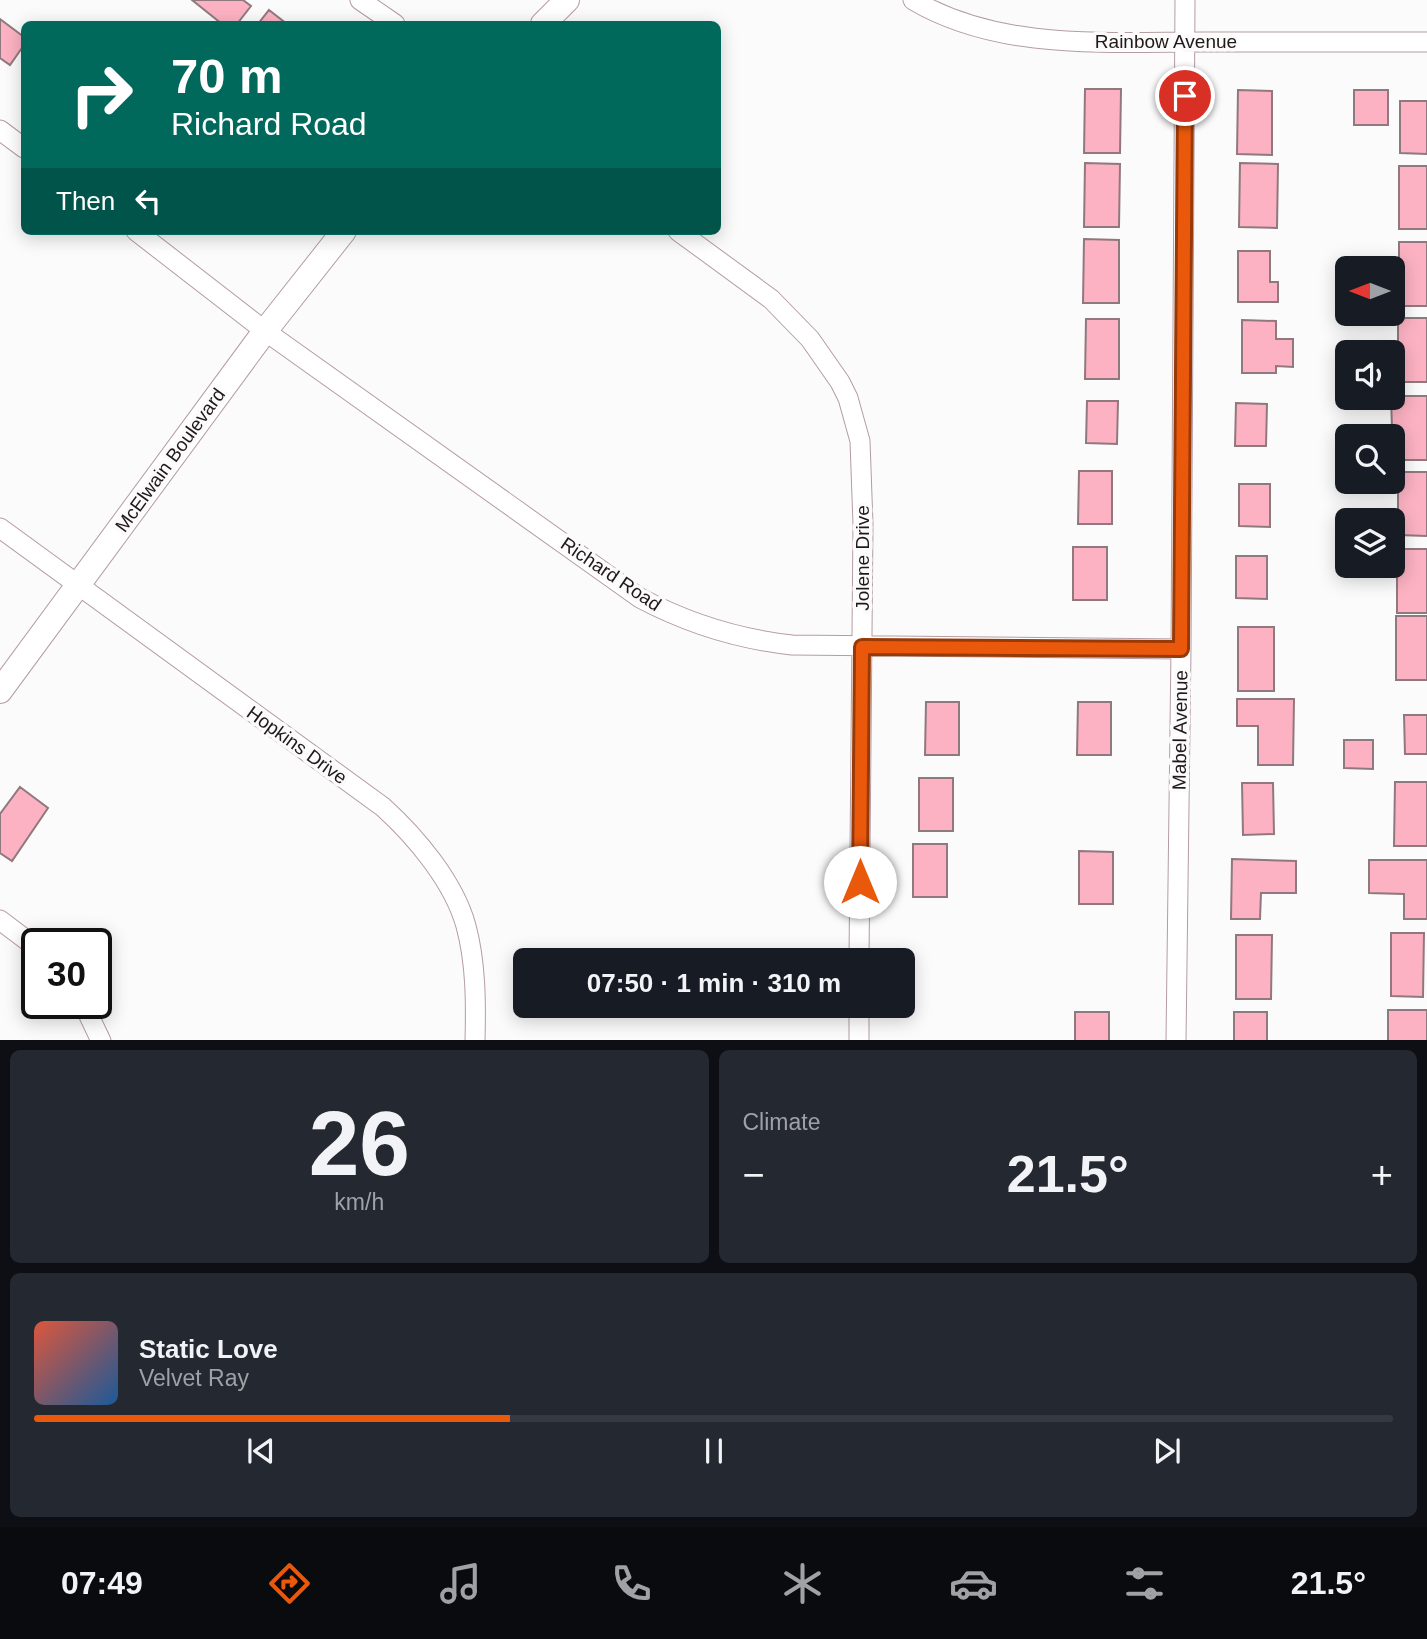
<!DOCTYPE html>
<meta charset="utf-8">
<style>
body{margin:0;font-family:Helvetica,sans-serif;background:#242831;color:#f1f3f6;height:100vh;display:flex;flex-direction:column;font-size:26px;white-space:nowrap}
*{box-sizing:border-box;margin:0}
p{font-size:23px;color:#9ea1a6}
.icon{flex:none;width:38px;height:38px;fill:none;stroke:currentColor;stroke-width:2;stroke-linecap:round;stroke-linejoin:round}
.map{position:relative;height:1040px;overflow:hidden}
.details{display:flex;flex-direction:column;gap:10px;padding:10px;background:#0d0f14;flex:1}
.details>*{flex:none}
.guide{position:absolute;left:21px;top:21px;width:700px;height:214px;border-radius:10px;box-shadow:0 4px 18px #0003;background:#00695c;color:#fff;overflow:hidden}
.needle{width:46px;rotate:270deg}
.controls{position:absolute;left:1335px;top:256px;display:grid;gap:14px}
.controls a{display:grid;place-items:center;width:70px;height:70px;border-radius:10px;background:#171b24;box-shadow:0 4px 18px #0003;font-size:35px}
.speed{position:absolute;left:21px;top:928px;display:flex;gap:14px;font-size:35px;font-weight:700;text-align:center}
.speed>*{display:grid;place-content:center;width:91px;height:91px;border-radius:50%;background:#171b24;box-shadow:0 4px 18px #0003;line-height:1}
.speed .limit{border:4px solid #111;border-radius:10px;background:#fff;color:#111}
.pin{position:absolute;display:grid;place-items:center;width:60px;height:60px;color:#fff;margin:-30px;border:4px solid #fff;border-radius:50%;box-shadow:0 2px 7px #0007}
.me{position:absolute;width:77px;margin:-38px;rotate:0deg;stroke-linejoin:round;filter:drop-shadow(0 0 5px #0008)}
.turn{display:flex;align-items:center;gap:24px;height:147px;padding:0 35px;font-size:32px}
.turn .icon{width:91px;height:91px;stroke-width:2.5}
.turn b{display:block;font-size:49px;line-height:60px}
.then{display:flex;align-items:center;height:66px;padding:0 35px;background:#0003;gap:14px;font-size:26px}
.big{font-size:52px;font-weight:600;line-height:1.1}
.details .card{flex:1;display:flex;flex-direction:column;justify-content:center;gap:10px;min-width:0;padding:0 24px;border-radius:10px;background:#242831}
.details .dial{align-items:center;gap:0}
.dial b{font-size:91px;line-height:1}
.song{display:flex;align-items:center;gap:21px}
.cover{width:84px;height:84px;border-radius:10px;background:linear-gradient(135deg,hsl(10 70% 55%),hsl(210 70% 35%))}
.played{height:7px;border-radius:4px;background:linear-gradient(90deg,#ea580c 35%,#363941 35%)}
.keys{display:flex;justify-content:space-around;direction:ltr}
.heat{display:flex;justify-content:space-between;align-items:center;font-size:38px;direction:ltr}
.details .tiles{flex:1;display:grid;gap:10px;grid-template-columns:1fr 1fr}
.card:last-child{grid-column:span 2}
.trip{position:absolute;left:513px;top:948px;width:402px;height:70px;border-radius:10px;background:#171b24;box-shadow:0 4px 18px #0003;font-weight:600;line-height:70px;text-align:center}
.menu{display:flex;height:112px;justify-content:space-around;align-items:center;background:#090b0e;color:#9ea1a6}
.menu .icon{width:49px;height:49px}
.menu .selected{color:#ea580c}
.menu b{font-size:32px;color:#f1f3f6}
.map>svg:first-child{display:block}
</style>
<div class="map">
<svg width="1427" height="1041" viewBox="0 0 1427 1041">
<rect width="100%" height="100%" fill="#fbfbfb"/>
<path fill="#fcb2c3" stroke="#90797e" stroke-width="2" d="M 192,0 L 243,0 L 251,6 L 237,24 L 222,24 Z
M 269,10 L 287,24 L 258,24 Z
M 0,19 L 24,37 L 24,45 L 10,65 L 0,58 Z
M 1085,89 L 1121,89 L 1120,153 L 1084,153 Z
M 1238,90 L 1272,91 L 1272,155 L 1237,154 Z
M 1354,90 L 1388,90 L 1388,125 L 1354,125 Z
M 1400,101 L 1427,101 L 1427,154 L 1400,153 Z
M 1085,163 L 1120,164 L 1119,227 L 1084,227 Z
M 1240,163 L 1278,164 L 1277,228 L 1239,227 Z
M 1399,166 L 1427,166 L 1427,229 L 1399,229 Z
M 1084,239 L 1119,240 L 1119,303 L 1083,303 Z
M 1399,242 L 1427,242 L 1427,306 L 1399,306 Z
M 1238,251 L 1270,251 L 1270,282 L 1278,282 L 1278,302 L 1238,302 Z
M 1398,318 L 1427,318 L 1427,382 L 1398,382 Z
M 1086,319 L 1119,319 L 1119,379 L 1085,379 Z
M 1242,320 L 1276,321 L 1276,339 L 1293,339 L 1293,367 L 1276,366 L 1276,373 L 1242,373 Z
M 1393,396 L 1427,396 L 1427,460 L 1393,460 L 1391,397 Z
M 1087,401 L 1118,401 L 1117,444 L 1086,443 Z
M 1236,403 L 1267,404 L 1266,446 L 1235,446 Z
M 1079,471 L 1112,471 L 1112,524 L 1078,524 Z
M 1398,472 L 1427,472 L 1427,536 L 1398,535 Z
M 1239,484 L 1270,484 L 1270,527 L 1239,526 Z
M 1073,547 L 1107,547 L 1107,600 L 1073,600 Z
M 1397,549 L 1427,549 L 1427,613 L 1397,613 Z
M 1236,556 L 1267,556 L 1267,599 L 1236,598 Z
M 1396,616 L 1427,616 L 1427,680 L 1396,680 Z
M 1238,627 L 1274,627 L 1274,691 L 1238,691 Z
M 1237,699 L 1294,699 L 1293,765 L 1258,765 L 1258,726 L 1237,726 Z
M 926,702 L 959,702 L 959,755 L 925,755 Z
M 1078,702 L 1111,702 L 1111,755 L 1077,755 Z
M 1404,715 L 1427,715 L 1427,754 L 1405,754 Z
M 1344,740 L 1373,740 L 1373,769 L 1344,768 Z
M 919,778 L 953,778 L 953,831 L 919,831 Z
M 1395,782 L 1427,782 L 1427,846 L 1394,846 Z
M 1242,783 L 1273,783 L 1274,834 L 1243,835 Z
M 20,787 L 48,808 L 12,861 L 0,853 L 0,814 Z
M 913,844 L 947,844 L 947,897 L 913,897 Z
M 1079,851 L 1113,852 L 1113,904 L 1079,904 Z
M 1232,859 L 1296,861 L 1296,893 L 1261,893 L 1260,919 L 1231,919 Z
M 1369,860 L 1427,860 L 1427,919 L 1404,919 L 1404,894 L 1369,893 Z
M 1391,933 L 1424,933 L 1423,997 L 1391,996 Z
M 1236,935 L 1272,935 L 1271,999 L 1236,999 Z
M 1388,1010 L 1427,1010 L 1427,1041 L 1388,1041 Z
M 1075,1012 L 1109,1012 L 1109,1041 L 1075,1041 Z
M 1234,1012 L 1267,1012 L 1267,1041 L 1234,1041 Z"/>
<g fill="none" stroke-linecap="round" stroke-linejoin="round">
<g stroke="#b49ca1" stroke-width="21">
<path id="minor" d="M 360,0 L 395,24
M 913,0 C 999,51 1107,42 1204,42 C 1278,42 1353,42 1427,42
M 0,130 L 24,148
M 136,231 L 265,331 L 640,598 C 689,624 737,639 792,645 L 1181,649
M 678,231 L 771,299 L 810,339 L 840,382 L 848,398 L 860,441 L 863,524 L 859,961
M 0,528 L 383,807 C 416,837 454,882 466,926 C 476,963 476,1003 475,1041
M 0,920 L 37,948
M 83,1003 L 101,1041
M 859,1041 L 859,1006
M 1176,1041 L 1181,649 L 1185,0"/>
</g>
<g stroke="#b49ca1" stroke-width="26">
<path id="tertiary" d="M 543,24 L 567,0
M 0,691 L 265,331 L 344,231"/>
</g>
<use href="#minor" stroke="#fff" stroke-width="19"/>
<use href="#tertiary" stroke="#fff" stroke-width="24"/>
</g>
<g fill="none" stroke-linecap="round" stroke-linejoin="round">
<g stroke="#983908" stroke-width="18">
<path id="route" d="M 860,882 L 862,647 L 1181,649 L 1185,96"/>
</g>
<use href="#route" stroke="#ea580c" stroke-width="12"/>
</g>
<g text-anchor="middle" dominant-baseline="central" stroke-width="7" stroke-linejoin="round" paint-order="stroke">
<g font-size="19" fill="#201819" stroke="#fbfbfb">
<text x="1166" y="41">Rainbow Avenue</text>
<text transform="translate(170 460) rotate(-54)">McElwain Boulevard</text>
<text transform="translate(862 558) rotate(-90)">Jolene Drive</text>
<text transform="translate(611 574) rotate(34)">Richard Road</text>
<text transform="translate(1180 730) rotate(-89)">Mabel Avenue</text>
<text transform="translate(297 745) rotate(36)">Hopkins Drive</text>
</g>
</g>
</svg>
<div class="controls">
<a><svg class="needle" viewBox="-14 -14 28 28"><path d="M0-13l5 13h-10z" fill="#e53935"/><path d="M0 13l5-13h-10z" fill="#9ea1a6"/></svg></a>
<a><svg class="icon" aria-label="sound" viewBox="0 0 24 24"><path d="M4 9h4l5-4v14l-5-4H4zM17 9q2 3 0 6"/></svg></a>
<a><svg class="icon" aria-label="search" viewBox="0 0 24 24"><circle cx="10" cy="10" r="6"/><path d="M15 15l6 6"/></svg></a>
<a><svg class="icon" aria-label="layers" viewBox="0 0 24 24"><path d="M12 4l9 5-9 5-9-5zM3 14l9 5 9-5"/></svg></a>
</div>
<div class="speed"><div class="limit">30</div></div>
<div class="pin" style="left:1185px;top:96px;background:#d93025"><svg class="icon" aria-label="arrive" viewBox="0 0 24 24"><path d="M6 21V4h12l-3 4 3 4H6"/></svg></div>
<svg class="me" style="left:860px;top:882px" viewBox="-20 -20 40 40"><circle r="19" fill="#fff"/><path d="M0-13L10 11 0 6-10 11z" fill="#ea580c"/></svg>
<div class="trip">07:50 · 1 min · 310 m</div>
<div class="guide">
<div class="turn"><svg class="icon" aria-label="right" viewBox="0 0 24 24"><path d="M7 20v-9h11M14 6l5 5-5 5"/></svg><div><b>70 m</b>Richard Road</div></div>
<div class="then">Then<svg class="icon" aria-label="left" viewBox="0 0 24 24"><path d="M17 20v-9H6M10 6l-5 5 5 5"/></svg></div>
</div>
</div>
<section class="details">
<div class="tiles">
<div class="card dial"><b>26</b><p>km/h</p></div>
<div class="card"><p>Climate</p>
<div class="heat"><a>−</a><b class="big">21.5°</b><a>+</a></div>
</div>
<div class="card">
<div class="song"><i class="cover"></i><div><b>Static Love</b><p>Velvet Ray</p></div></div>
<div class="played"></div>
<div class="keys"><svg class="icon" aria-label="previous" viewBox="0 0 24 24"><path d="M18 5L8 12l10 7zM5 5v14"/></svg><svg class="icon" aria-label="pause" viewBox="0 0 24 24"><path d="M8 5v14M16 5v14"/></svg><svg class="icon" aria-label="next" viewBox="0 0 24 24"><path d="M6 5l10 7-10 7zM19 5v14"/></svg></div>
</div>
</div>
</section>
<nav class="menu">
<b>07:49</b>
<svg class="icon selected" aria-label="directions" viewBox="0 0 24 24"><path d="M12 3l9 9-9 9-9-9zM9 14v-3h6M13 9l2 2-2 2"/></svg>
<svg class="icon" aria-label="music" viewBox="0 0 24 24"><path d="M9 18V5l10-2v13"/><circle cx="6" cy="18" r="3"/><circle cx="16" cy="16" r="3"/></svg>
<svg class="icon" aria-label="phone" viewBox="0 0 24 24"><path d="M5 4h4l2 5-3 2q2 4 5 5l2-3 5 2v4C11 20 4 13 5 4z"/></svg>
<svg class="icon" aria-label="climate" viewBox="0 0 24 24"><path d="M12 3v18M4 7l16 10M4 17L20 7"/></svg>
<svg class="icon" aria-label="car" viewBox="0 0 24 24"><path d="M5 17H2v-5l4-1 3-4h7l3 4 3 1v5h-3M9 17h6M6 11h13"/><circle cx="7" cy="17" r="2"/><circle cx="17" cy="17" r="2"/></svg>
<svg class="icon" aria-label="filters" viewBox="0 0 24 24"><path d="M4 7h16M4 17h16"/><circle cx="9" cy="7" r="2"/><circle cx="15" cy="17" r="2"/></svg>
<b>21.5°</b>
</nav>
